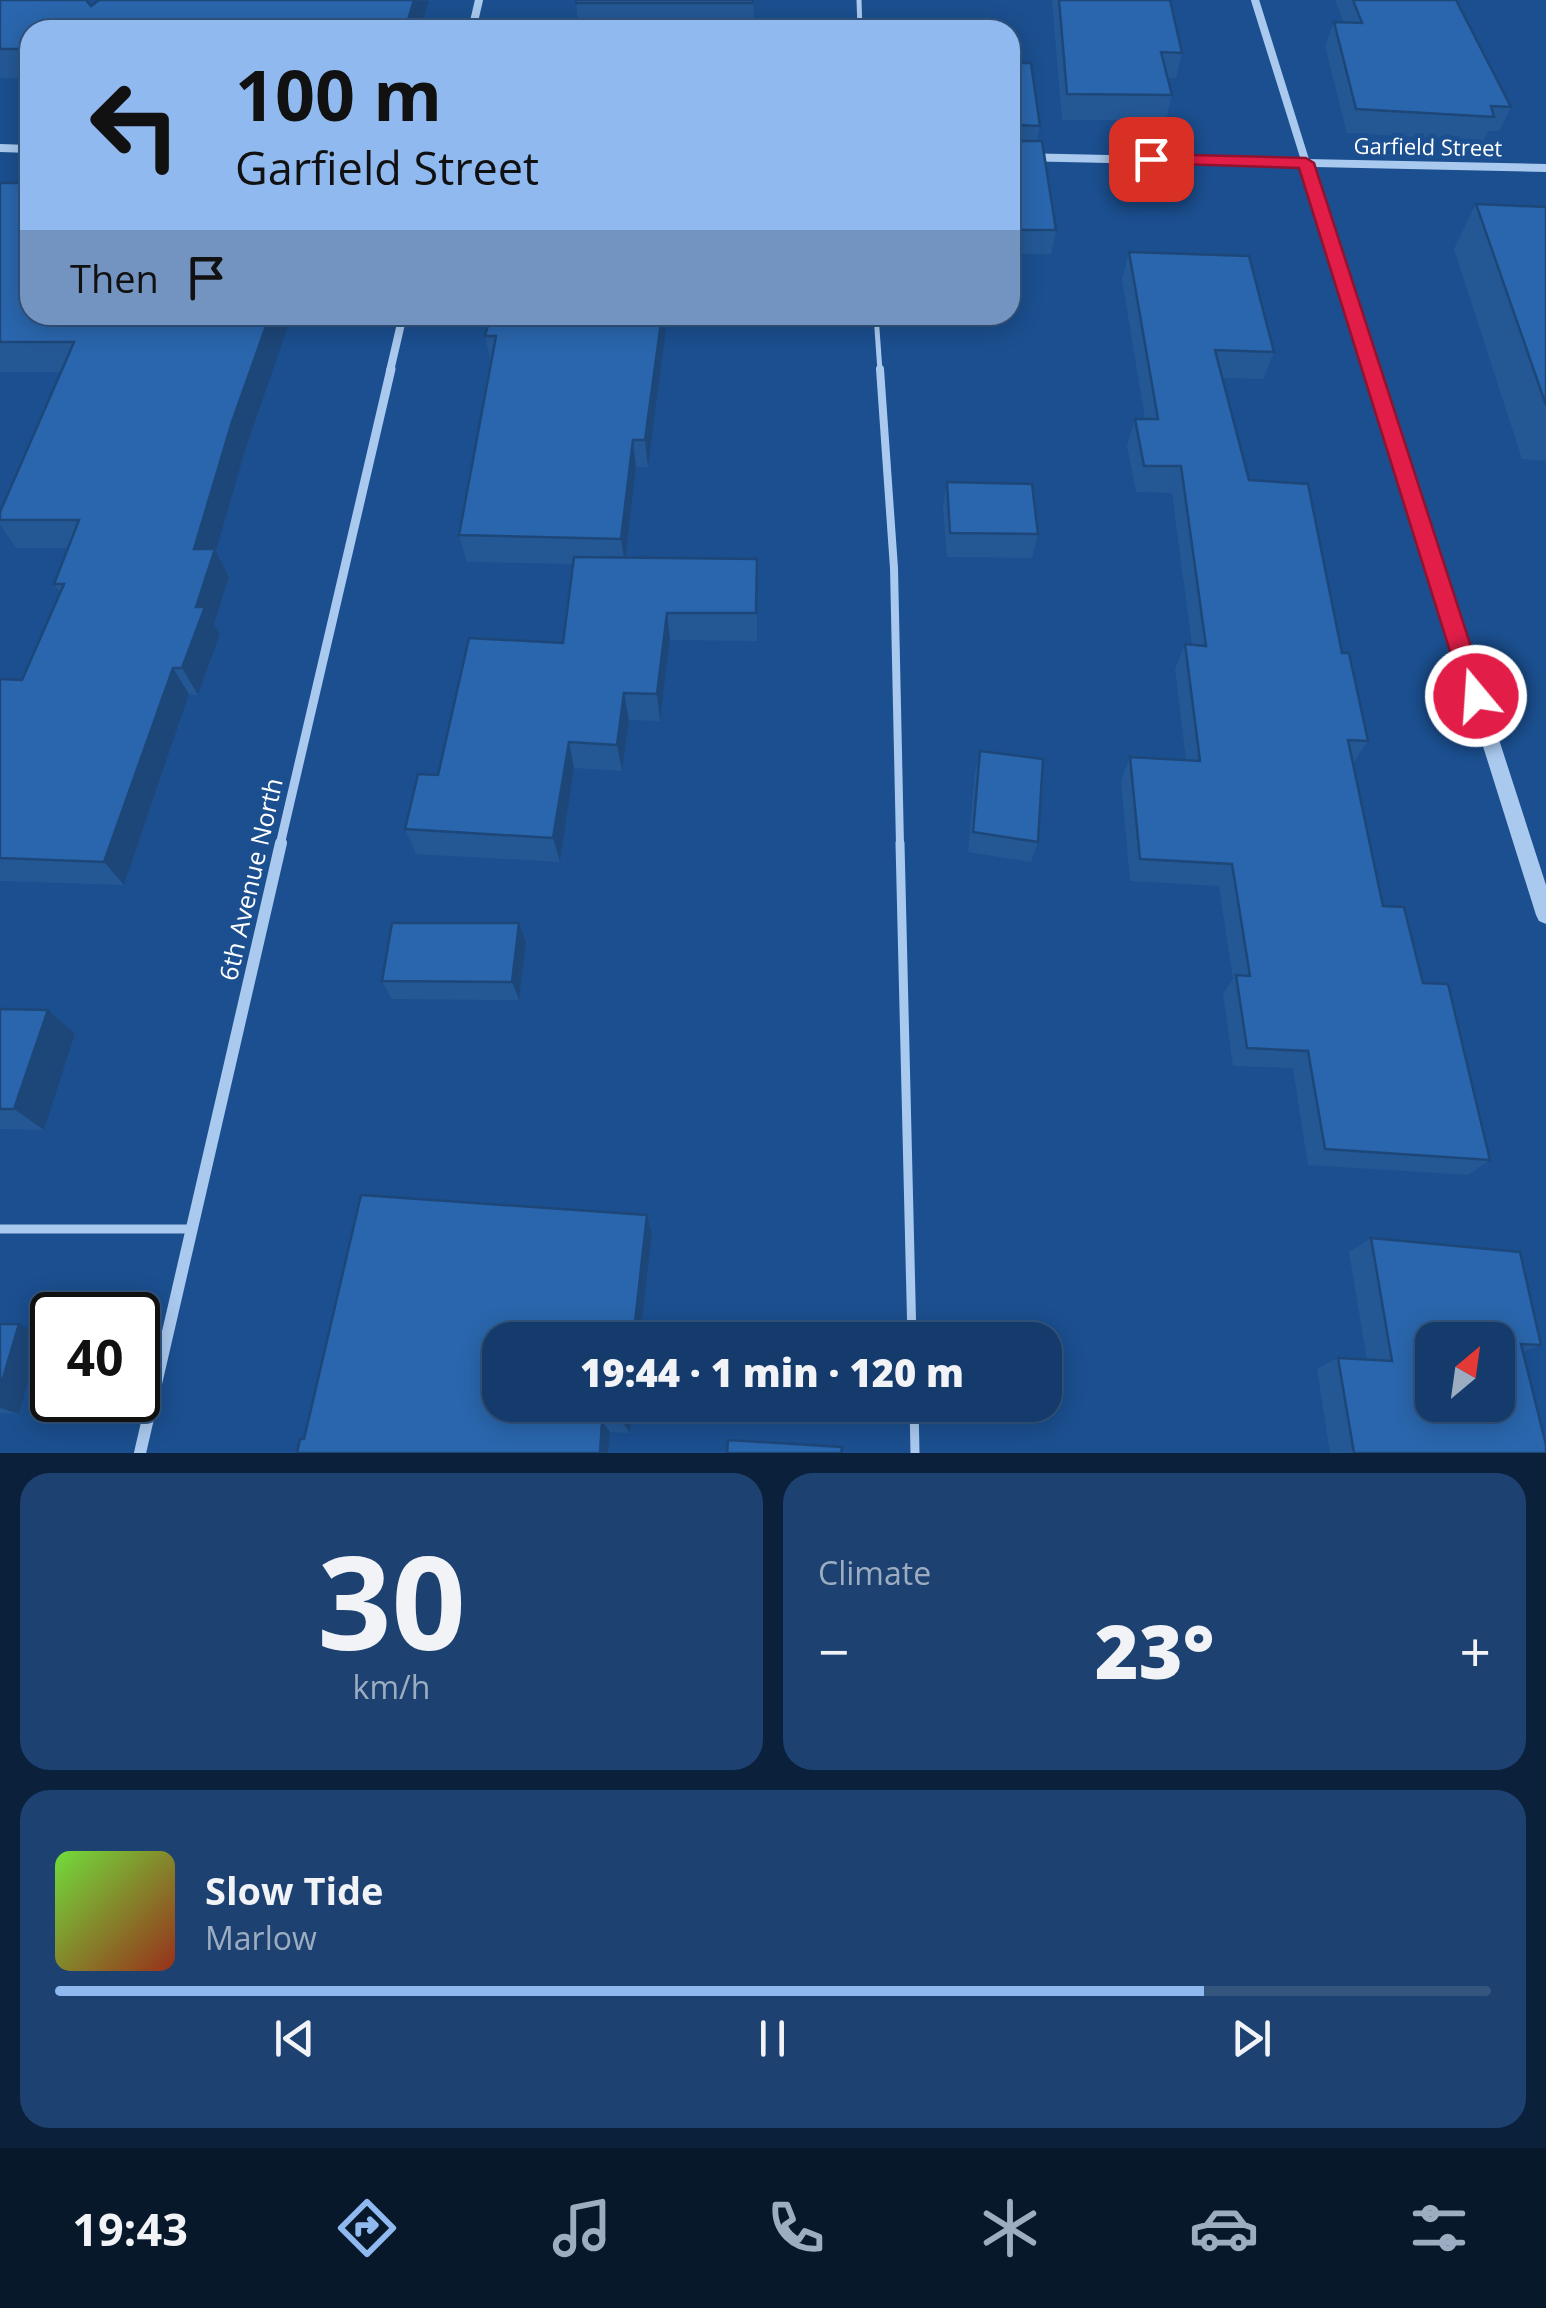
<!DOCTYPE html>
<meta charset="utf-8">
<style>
body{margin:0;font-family:"Open Sans",sans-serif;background:#1d4271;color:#f1f3f6;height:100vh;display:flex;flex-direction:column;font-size:38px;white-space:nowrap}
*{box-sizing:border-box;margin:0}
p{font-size:32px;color:#9dadc1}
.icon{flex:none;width:55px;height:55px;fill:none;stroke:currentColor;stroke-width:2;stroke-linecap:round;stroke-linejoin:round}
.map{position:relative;height:1453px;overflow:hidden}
.side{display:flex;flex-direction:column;gap:20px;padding:20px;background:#0b203b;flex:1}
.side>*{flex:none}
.hud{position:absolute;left:20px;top:20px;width:1000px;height:305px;border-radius:30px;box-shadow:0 5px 25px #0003,0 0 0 2px #33557e;background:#90b9f0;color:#111;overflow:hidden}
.needle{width:65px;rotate:29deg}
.controls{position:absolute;left:1415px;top:1322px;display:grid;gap:20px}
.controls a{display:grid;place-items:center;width:100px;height:100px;border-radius:20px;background:#143b6b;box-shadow:0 5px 25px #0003,0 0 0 2px #33557e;font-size:50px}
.speed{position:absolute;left:30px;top:1292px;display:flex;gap:20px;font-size:50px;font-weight:700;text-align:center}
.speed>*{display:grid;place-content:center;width:130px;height:130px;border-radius:50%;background:#143b6b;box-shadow:0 5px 25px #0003,0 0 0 2px #33557e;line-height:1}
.speed .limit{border:5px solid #111;border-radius:15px;background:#fff;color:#111}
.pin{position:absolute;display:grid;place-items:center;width:85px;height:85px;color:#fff;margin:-42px;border-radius:20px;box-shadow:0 5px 15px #0006}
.me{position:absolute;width:110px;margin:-55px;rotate:342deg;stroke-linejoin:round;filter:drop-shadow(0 0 8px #0008)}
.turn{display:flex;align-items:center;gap:35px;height:210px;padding:0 50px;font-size:45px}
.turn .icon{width:130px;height:130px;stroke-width:2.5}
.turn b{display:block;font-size:70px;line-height:85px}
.then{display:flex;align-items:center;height:95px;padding:0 50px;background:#0003;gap:20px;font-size:38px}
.big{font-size:75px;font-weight:800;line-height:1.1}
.side .card{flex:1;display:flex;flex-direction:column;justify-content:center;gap:15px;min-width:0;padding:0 35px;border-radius:30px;background:#1d4271}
.side .dial{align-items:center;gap:0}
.dial b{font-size:130px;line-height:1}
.song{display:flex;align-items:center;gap:30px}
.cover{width:120px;height:120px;border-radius:15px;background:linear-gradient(135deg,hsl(100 70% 55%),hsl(10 70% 35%))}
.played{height:10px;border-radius:5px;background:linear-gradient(90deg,#90b9f0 80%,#33557e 80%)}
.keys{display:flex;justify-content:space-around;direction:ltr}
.heat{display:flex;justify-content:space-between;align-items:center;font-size:55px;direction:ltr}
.side .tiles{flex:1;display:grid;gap:20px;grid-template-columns:1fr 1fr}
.card:last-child{grid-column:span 2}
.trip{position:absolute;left:482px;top:1322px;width:580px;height:100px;border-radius:30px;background:#143b6b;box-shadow:0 5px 25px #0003,0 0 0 2px #33557e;font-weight:800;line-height:100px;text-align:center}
.dock{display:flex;height:160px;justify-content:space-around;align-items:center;background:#08182b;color:#9dadc1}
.dock .icon{width:70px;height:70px}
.dock .active{color:#90b9f0}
.dock b{font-size:45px;color:#f1f3f6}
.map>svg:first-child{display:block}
</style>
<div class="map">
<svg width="1546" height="1453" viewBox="0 0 1546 1453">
<rect width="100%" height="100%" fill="#1b4f8f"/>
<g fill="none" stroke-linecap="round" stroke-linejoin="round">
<path stroke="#a9c9ee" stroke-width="5" d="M 859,0 L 860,30
M 876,315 L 880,371"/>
<path stroke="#a9c9ee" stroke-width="8" d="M 880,369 L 894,568 L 900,845"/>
<path stroke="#a9c9ee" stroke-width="9" d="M 900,843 L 912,1340
M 0,1229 L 192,1229
M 914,1405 L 915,1453"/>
<path stroke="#a9c9ee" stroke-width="8" d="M 1255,0 L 1306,163
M 472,30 L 479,0
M 390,371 L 403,315"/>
<path stroke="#a9c9ee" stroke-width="9" d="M 280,845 L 391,369"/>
<path stroke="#a9c9ee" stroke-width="12" d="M 140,1453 L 281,843"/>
<path fill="#a9c9ee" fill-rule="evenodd" d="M 0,144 L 30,145 L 30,153 L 0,152 Z
M 1010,153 L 1546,164 L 1546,172 L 1314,167 L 1546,885 L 1546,924 L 1539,921 L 1536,915 L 1301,167 L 1010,161 Z"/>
</g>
<path fill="#245895" d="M 0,0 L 91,6 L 429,1 L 420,30 L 30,30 L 30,79 L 0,78 Z
M 754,0 L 753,28 L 579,28 L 576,3 Z
M 1052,0 L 1170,0 L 1182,53 L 1176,78 L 1167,78 L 1172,95 L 1166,120 L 1062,120 Z
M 1335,0 L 1456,0 L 1511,107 L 1499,131 L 1488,131 L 1483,141 L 1347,133 L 1325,46 L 1334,22 L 1344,23 Z
M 1010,63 L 1040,126 L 1037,141 L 1056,230 L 1051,254 L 1010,254 Z
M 0,183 L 17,183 L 30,315 L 292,315 L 245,451 L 216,551 L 229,577 L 214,624 L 220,634 L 198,695 L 189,694 L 124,885 L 0,881 L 0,679 L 22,680 L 60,593 L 54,584 L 68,548 L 16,548 L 0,525 L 0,512 L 61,372 L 0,372 Z
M 1476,204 L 1546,207 L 1546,461 L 1522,459 L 1454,249 Z
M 1129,252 L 1274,352 L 1263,379 L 1222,378 L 1249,480 L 1342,653 L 1368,741 L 1353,763 L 1383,906 L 1423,983 L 1490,1160 L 1468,1175 L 1308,1165 L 1293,1068 L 1233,1066 L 1223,994 L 1233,979 L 1219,886 L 1130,881 L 1121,780 L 1130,757 L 1186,760 L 1175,669 L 1185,644 L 1192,645 L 1172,493 L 1136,492 L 1127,446 L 1135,419 L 1145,419 L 1122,279 Z
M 491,315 L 668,315 L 648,467 L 636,467 L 626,558 L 757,559 L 757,641 L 670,640 L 660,721 L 629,720 L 622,771 L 574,768 L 560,862 L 416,854 L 405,829 L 438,775 L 563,643 L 573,564 L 467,562 L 459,535 L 491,363 L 485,336 Z
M 947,482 L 1038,534 L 1032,558 L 947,557 L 943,507 Z
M 980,751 L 1038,842 L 1031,862 L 968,852 L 975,772 Z
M 519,923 L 526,942 L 519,1000 L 392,999 L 382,981 Z
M 0,1009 L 75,1034 L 44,1130 L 0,1129 Z
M 647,1215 L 652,1233 L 630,1433 L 610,1432 L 304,1439 Z
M 1371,1238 L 1541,1345 L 1523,1352 L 1546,1453 L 1330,1453 L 1317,1369 L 1338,1358 L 1367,1360 L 1349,1252 Z
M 0,1324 L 41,1334 L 19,1414 L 0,1413 Z"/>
<path fill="#1d4779" d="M 414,0 L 429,1 L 420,30 L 405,30 Z
M 270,315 L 292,315 L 245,451 L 216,551 L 229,577 L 214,624 L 220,634 L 198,695 L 182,668 L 196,607 L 194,549 L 232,422 Z
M 662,315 L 668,315 L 648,467 L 645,440 Z
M 633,440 L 636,467 L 625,565 L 621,539 Z
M 667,613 L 670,640 L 660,721 L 657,694 Z
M 173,668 L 189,694 L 124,885 L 104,862 Z
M 624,693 L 629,720 L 622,771 L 617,745 Z
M 569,742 L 574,768 L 560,862 L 553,838 Z
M 519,923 L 526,942 L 519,1000 L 512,982 Z
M 48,1010 L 75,1034 L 44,1130 L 14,1109 Z
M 647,1215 L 652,1233 L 640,1340 L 633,1340 Z
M 19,1324 L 41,1334 L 19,1414 L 0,1408 L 0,1388 Z
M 625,1405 L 633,1405 L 630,1433 L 623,1423 Z
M 602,1421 L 610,1432 L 608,1453 L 600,1453 Z"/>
<path fill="#2a66ad" stroke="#1d4779" stroke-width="2.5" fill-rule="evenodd" d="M 0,0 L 86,0 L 91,6 L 99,0 L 414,0 L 405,30 L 30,30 L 30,49 L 0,49 Z
M 576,0 L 753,0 L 752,3 L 576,3 Z
M 1059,0 L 1170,0 L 1182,53 L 1161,52 L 1172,95 L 1067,94 Z
M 1353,0 L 1456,0 L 1511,107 L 1491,106 L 1494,117 L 1356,109 L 1334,22 L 1362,23 Z
M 1010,63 L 1031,63 L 1040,126 L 1014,125 L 1010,137 Z
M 1010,137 L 1014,141 L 1042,141 L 1056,230 L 1010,230 Z
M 30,167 L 30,315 L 270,315 L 232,422 L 194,549 L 215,549 L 196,607 L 205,607 L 182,668 L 173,668 L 104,862 L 0,858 L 0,679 L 22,680 L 64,584 L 54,584 L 79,520 L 0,520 L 0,512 L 74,342 L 0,342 L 0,183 L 17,183 Z
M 1476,204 L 1546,207 L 1546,405 Z
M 1129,252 L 1249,256 L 1274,352 L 1215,350 L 1249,480 L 1308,484 L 1342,653 L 1349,653 L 1368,741 L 1348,740 L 1383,906 L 1404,907 L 1423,983 L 1448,984 L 1490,1160 L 1325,1149 L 1308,1051 L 1247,1048 L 1236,975 L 1250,976 L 1232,864 L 1140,859 L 1130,757 L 1200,761 L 1185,644 L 1206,646 L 1181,466 L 1144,466 L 1135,419 L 1158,419 Z
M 491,315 L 662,315 L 645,440 L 633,440 L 621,539 L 459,535 L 496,336 L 485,336 Z
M 947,482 L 1032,484 L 1038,534 L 950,533 Z
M 574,557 L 757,559 L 756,613 L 667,613 L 657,694 L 624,693 L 617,745 L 569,742 L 553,838 L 405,829 L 418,774 L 438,775 L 469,638 L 563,643 Z
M 980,751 L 1043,759 L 1038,842 L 973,832 Z
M 392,923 L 519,923 L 512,982 L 382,981 Z
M 0,1009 L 48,1010 L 14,1109 L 0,1109 Z
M 361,1195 L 647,1215 L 633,1340 L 500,1340 L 500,1405 L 625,1405 L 623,1423 L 602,1421 L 600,1453 L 297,1453 L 300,1439 L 304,1439 Z
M 1371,1238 L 1520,1252 L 1541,1345 L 1521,1344 L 1546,1445 L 1546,1453 L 1354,1453 L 1338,1358 L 1392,1361 ZM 1432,1340 L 1498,1340 L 1498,1405 L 1432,1405 Z
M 0,1324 L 19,1324 L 0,1388 Z
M 728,1440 L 842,1447 L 841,1453 L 727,1453 Z"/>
<path fill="#e11d48" stroke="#92132f" stroke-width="2.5" d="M 1151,154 L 1306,158 L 1314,163 L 1487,696 L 1483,702 L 1468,702 L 1464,696 L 1299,168 L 1145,163 L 1143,159 Z"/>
<g text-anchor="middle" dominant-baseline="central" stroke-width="10" stroke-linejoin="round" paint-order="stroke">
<g font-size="22" fill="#fff" stroke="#1b4f8f">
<text transform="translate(1428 146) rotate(1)">Garfield Street</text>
</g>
<g font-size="25" fill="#fff" stroke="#1b4f8f">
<text transform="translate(250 879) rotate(-77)">6th Avenue North</text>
</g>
</g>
</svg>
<div class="controls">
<a><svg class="needle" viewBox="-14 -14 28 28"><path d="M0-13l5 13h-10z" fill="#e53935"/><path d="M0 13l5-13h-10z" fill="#9dadc1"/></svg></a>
</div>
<div class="speed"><div class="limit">40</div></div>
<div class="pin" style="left:1151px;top:159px;background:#d93025"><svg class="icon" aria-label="arrive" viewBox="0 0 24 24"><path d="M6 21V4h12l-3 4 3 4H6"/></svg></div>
<svg class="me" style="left:1476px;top:696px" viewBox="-20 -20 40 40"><circle r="17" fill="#e11d48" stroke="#fff" stroke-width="3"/><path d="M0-11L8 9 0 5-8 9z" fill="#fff"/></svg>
<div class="trip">19:44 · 1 min · 120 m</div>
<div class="hud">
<div class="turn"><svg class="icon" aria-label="left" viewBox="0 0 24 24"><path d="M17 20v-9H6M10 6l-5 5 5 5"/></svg><div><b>100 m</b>Garfield Street</div></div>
<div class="then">Then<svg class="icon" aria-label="arrive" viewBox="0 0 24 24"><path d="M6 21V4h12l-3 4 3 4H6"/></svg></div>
</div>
</div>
<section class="side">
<div class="tiles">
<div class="card dial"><b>30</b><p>km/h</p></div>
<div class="card"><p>Climate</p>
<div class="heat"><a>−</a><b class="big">23°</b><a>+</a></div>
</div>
<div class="card">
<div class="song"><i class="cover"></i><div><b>Slow Tide</b><p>Marlow</p></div></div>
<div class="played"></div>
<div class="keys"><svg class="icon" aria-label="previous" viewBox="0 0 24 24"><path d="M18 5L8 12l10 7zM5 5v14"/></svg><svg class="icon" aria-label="pause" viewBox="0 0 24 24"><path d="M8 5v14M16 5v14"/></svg><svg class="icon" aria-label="next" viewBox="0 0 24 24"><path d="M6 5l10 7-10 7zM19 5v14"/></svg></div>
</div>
</div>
</section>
<nav class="dock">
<b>19:43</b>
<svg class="icon active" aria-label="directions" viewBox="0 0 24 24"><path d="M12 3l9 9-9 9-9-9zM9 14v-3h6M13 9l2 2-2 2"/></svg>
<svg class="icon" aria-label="music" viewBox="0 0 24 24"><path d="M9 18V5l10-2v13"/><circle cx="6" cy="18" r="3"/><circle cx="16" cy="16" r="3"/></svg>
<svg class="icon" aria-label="phone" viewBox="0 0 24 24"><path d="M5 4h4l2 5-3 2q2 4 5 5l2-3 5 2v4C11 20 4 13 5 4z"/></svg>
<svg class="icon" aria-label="climate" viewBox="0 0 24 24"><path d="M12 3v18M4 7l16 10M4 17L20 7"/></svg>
<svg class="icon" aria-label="car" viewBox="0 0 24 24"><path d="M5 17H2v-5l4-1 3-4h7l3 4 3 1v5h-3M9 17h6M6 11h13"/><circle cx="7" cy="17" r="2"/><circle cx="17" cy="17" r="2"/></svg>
<svg class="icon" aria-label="filters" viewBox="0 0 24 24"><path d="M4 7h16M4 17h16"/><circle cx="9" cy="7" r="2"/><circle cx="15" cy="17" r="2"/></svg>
</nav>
